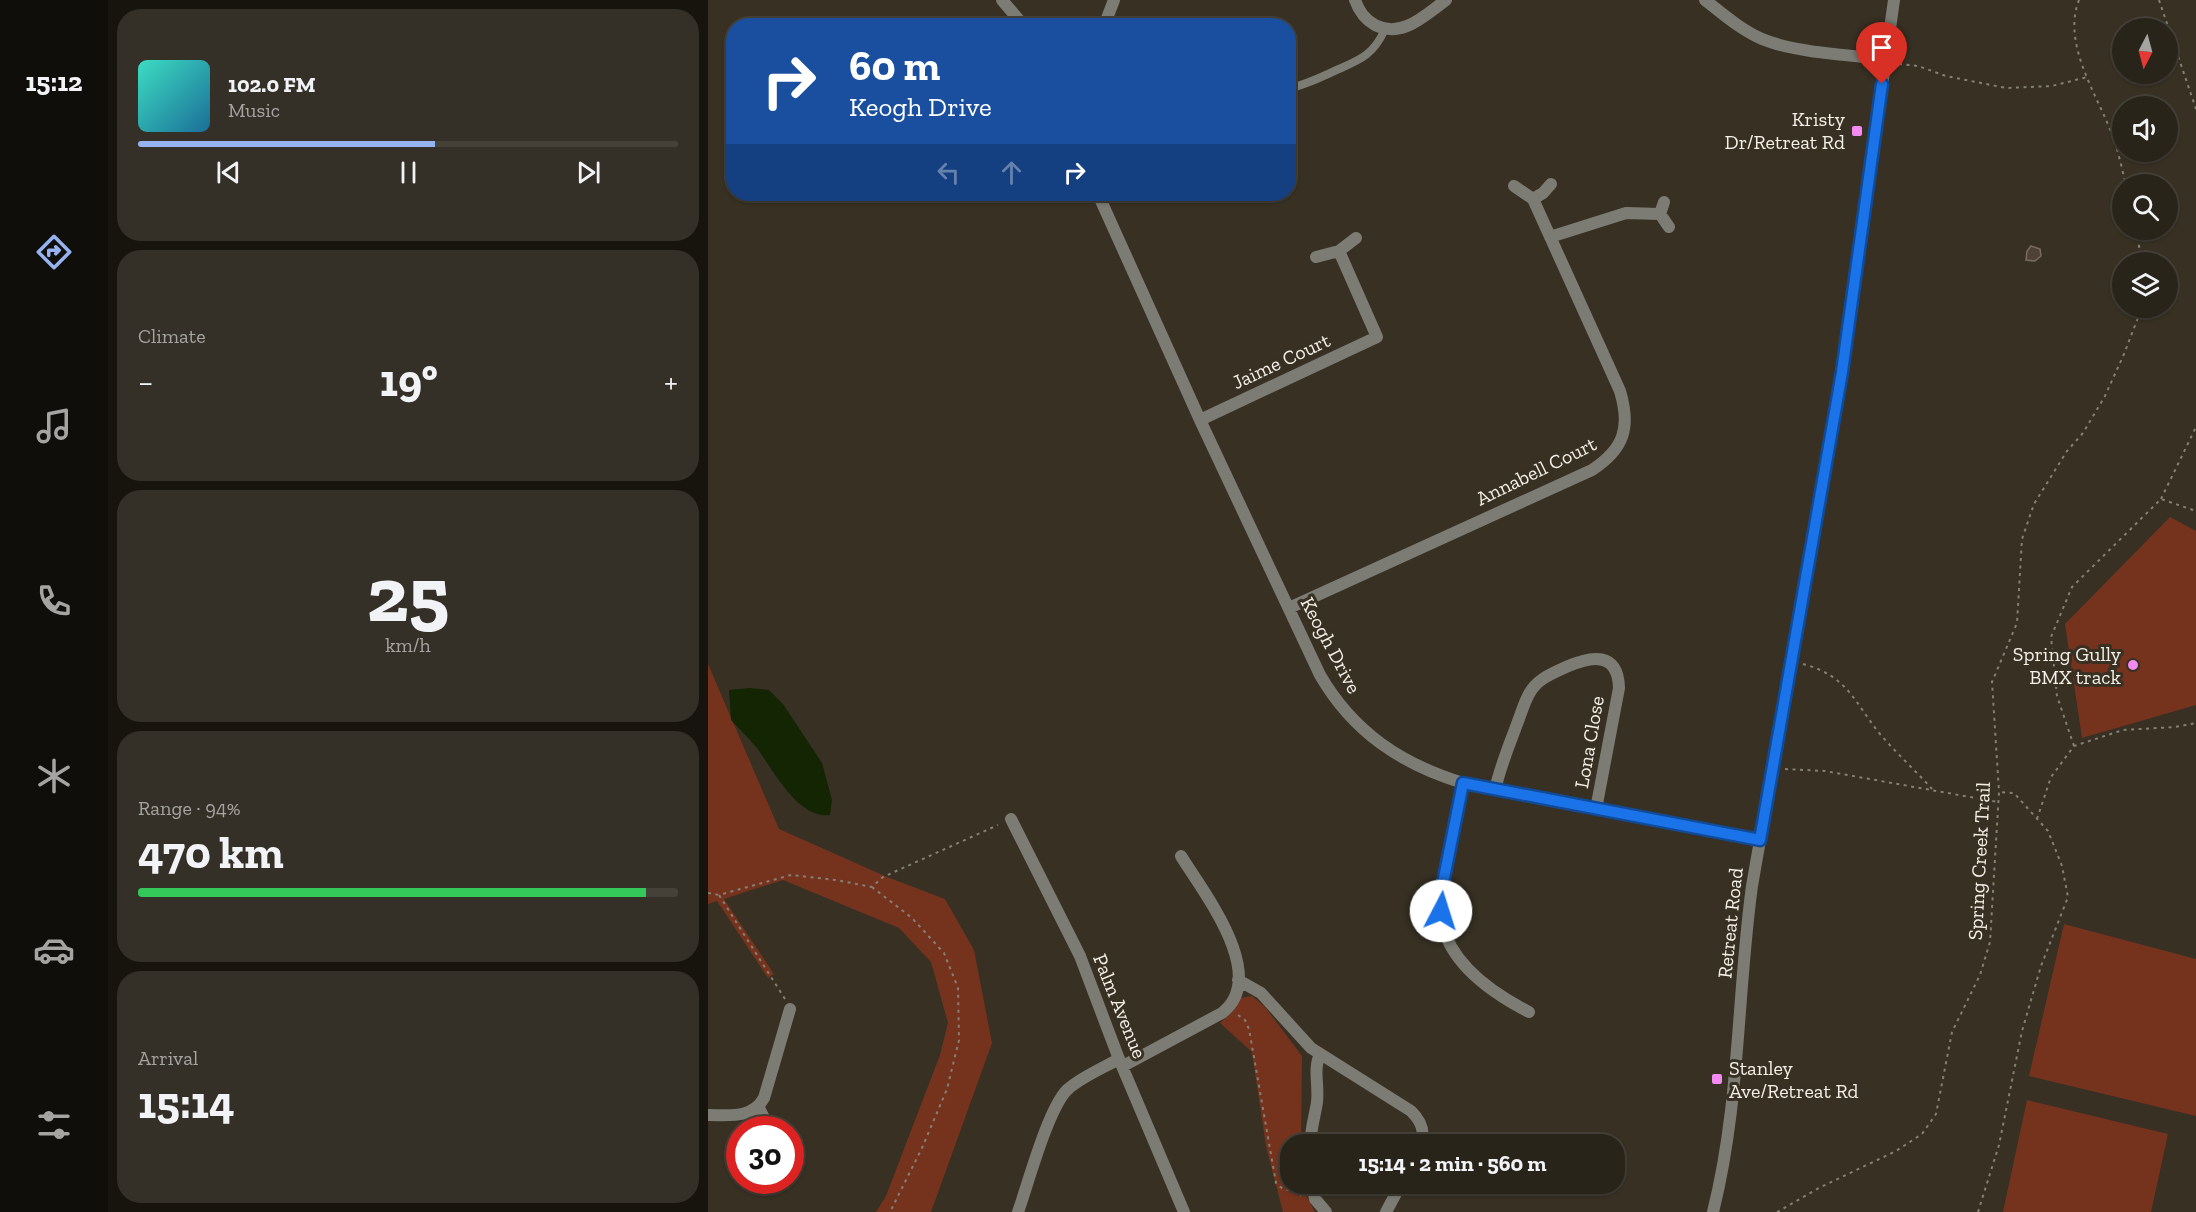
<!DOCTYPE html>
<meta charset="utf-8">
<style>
body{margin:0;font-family:"Zilla Slab",serif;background:#353027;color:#f1f3f6;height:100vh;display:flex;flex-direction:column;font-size:22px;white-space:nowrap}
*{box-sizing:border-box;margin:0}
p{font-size:20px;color:#a5a4a2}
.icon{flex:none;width:33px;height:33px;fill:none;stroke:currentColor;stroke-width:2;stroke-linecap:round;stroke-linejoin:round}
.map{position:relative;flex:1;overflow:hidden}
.sheet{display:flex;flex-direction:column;gap:9px;padding:9px;background:#17140e;width:600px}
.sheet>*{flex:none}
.hud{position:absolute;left:18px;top:18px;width:570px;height:183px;border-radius:24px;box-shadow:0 2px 4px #0004,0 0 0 2px #454139;background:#1a4fa0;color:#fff;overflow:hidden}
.needle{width:39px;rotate:186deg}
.controls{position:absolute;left:1404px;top:18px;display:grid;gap:12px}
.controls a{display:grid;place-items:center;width:66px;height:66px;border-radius:50%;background:#29241a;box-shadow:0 2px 4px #0004,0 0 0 2px #454139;font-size:30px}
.speed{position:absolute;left:18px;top:1116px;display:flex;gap:12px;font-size:30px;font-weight:700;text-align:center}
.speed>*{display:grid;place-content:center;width:78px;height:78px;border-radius:50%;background:#29241a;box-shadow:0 2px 4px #0004,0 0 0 2px #454139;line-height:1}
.speed .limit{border:9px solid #d22;background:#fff;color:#111}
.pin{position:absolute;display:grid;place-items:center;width:51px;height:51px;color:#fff;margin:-62px -26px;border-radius:50% 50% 50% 0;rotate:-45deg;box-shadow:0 0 6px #0007}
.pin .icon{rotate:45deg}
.me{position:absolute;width:66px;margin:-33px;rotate:5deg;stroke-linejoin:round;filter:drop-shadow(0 0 4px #0008)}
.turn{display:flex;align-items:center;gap:21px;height:126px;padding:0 24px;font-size:27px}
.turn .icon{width:78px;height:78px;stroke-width:2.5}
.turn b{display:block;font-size:42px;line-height:51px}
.lanes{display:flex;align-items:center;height:57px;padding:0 24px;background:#0003;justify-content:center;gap:30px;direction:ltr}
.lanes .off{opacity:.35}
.big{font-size:45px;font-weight:700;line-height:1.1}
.sheet .widget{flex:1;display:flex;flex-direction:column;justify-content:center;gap:9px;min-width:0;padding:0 21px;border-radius:24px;background:#353027}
.sheet .dial{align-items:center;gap:0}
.dial b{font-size:78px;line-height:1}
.song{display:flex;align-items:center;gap:18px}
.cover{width:72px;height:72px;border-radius:9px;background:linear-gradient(135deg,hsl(170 70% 55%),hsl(200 70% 35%))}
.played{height:6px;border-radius:3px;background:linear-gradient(90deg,#95b2f1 55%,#454139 55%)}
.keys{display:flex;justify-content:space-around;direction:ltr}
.heat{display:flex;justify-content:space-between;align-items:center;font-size:33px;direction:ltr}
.charge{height:9px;border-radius:4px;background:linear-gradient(90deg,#34c759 94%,#454139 0)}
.trip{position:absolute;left:572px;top:1134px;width:345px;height:60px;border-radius:24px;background:#29241a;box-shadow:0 2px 4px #0004,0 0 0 2px #454139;font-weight:700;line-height:60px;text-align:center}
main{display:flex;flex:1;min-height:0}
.dock{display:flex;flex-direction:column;width:108px;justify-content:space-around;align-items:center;background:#100e0a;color:#a5a4a2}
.dock .icon{width:42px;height:42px}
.dock .on{color:#95b2f1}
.dock b{font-size:27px;color:#f1f3f6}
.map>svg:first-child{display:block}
</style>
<main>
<nav class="dock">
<b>15:12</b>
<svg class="icon on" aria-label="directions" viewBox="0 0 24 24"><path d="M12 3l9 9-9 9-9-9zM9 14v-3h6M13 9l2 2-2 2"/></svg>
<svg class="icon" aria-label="music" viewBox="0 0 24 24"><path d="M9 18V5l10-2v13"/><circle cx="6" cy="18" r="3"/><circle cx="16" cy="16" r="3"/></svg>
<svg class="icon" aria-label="phone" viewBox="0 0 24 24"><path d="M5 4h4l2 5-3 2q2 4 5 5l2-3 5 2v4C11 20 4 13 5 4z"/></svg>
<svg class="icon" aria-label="climate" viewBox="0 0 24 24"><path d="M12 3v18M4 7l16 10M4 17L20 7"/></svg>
<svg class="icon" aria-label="car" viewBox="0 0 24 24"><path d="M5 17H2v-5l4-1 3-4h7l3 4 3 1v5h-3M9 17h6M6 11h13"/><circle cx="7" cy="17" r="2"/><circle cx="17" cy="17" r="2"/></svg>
<svg class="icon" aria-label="filters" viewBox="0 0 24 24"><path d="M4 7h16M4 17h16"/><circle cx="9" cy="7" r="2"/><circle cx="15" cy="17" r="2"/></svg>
</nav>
<section class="sheet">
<div class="widget">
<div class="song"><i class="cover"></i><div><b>102.0 FM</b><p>Music</p></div></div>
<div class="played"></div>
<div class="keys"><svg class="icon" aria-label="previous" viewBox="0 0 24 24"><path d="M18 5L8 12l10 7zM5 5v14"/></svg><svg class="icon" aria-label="pause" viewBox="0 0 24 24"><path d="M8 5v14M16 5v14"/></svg><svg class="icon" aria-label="next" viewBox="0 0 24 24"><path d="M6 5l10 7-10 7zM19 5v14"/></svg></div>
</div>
<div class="widget"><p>Climate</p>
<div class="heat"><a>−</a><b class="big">19°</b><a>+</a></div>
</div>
<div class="widget dial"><b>25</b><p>km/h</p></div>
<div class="widget"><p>Range · 94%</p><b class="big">470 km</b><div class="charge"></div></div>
<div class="widget"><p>Arrival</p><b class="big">15:14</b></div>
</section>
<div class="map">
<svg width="1488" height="1212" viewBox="0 0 1488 1212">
<rect width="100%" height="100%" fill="#373023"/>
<path fill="#75331e" d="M 1462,517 L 1488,531 L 1488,705 L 1374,738 L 1357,624 Z
M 0,664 L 71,829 L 179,877 L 237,899 L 266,950 L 284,1043 L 223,1212 L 168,1212 L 178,1196 L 232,1055 L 240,1023 L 223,962 L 191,928 L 75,880 L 16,899 L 66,974 L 60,978 L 9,901 L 0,904 Z
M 1356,924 L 1488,959 L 1488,1116 L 1321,1076 Z
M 544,996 L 557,1007 L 594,1056 L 593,1144 L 582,1144 L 582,1184 L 598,1184 L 599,1197 L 607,1212 L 575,1212 L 558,1146 L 544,1052 L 512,1023 L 525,1011 L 532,998 Z
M 1319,1100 L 1460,1134 L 1443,1212 L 1295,1212 Z"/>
<path fill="#142503" d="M 42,688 L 61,690 L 75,704 L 114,763 L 124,800 L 122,815 C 91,820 64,769 49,748 C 41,738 31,729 23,720 L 21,690 Z"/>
<path fill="#4e4237" stroke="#796b60" stroke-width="1.5" d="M 1323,246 L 1332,249 L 1333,256 L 1327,261 L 1318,260 L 1319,251 Z"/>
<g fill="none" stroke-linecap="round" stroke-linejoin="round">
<path stroke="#858075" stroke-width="2" stroke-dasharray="3 4.5" stroke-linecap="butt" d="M 1371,0 C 1353,46 1392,98 1406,140 C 1411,154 1414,170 1418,184
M 1451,0 L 1488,109
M 1191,64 L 1210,66 L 1238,76 L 1298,88 L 1344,86 L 1379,77
M 1428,230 L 1434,262
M 1453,499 L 1488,427
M 1095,664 C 1140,676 1146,702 1172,734 C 1188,753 1207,770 1224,789
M 1366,746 L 1349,696 L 1343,637 L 1364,587 L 1453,499 L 1488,511
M 1077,769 L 1117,771 L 1290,802
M 1329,819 L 1343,777 L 1366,746 L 1415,730 L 1467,727 L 1488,723
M 164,887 L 204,918 L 236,953 L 250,988 L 251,1040 L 239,1089 L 214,1148 L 182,1212
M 0,893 L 11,895
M 77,999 L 11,895 L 83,875 L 128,880 L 164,887 L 175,877 L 290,825
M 530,1015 L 537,1020 L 541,1029 L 568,1183 C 573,1191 586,1189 593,1196
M 1069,1212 L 1111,1188 L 1188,1151 L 1214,1134 L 1228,1114 L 1244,1032 L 1272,975 L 1282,942 L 1291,792 L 1284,682 L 1309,623 L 1314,539 L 1326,504 L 1359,451 L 1375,433 L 1397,396 L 1416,354 L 1431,315 L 1432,308
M 1270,1212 L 1291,1145 L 1314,1031 L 1333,966 L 1360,897 L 1354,866 L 1340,831 L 1306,793 L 1291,792"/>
<path stroke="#7c7c75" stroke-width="8" d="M 580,89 C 595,85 607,80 620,74 C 647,61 664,59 677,29"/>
<path stroke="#7c7c75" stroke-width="12" d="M 294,0 L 316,26
M 647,0 C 651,11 656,19 667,25 C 694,39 717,15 738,0
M 997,0 C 1015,14 1033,30 1054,39 C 1088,53 1141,55 1177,59
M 396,26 L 406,0
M 390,194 L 492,420 L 612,675 C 645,732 693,764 755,783 L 1052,840
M 825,199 L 835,193 L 843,184
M 956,202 L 952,214 L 961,227
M 842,237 L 918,213 L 952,214
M 608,257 L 631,251 L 648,238
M 492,420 L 669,337 L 631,251
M 581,608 L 884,470 C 916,449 923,428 912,391 L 825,199 L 806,186
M 755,783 C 750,807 745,831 741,855 C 736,877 730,901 734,923 C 743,965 786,994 821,1012
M 787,790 C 792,767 801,746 809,724 C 813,714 816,703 821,694 C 829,679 843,674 858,667 C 883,656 910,651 911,688 L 888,809
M 303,819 L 372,956 L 411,1059 L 476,1212
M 530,980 L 553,993 L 603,1048 L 703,1111 C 713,1121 718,1131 712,1144
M 415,1066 L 514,1013 C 562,976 495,892 473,856
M 51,1108 L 62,1130
M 0,1115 C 22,1115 44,1119 56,1098 L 82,1009
M 603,1144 C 602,1129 607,1117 609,1102 C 611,1085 605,1069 612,1054
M 604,1184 L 607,1199 L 618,1212
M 310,1212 C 320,1184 340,1109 359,1090 C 373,1077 395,1068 411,1059
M 678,1212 L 693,1184"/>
<path stroke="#7c7c75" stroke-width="12" d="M 1005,1212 C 1032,1105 1029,995 1044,886 L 1134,372 L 1186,0"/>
</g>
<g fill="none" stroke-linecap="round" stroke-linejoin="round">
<g stroke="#114b97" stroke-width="15">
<path id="route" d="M 733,911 L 735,883 L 755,783 L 1052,840 L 1134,372 L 1174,84"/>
</g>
<use href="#route" stroke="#1a73e8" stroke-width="10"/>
</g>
<g fill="#f38af2" stroke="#373023" stroke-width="2">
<rect x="1143" y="125" width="12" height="12" rx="3"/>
<circle cx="1425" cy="665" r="6"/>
<rect x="1003" y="1073" width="12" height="12" rx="3"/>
</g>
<g text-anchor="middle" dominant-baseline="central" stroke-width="6" stroke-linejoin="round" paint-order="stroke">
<g font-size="20" fill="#f4f0e8" stroke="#373023" text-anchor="end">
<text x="1137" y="119">Kristy<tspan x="1137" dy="23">Dr/Retreat Rd</tspan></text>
<text x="1413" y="654">Spring Gully<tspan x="1413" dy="23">BMX track</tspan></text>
<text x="1021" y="1068" text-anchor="start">Stanley<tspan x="1021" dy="23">Ave/Retreat Rd</tspan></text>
</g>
<g font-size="20" fill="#f4f0e8" stroke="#373023">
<text transform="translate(573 361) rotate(-25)">Jaime Court</text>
<text transform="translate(828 471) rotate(-26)">Annabell Court</text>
<text transform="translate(623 645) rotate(62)">Keogh Drive</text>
<text transform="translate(881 742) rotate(-80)">Lona Close</text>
<text transform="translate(1271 861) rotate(-87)">Spring Creek Trail</text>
<text transform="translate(1022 923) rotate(-84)">Retreat Road</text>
<text transform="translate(412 1006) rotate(68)">Palm Avenue</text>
</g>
</g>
</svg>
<div class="controls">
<a><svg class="needle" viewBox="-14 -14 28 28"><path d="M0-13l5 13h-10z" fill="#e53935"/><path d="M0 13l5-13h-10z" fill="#a5a4a2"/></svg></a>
<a><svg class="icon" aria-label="sound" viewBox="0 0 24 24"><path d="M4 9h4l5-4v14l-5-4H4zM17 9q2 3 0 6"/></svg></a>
<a><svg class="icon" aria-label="search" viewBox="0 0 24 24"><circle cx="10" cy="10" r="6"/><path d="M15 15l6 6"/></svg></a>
<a><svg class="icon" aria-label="layers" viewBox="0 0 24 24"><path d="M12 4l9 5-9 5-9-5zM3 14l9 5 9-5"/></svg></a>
</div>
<div class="speed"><div class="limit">30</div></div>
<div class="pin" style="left:1174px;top:84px;background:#d93025"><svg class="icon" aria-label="arrive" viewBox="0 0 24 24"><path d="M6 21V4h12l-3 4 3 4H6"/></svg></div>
<svg class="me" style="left:733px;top:911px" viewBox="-20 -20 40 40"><circle r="19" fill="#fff"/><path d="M0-13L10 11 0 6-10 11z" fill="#1a73e8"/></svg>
<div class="trip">15:14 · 2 min · 560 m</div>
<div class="hud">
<div class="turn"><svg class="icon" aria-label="right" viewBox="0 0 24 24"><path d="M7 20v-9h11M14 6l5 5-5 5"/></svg><div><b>60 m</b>Keogh Drive</div></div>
<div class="lanes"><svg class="icon off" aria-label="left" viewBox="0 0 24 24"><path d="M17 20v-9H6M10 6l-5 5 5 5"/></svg><svg class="icon off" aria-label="ahead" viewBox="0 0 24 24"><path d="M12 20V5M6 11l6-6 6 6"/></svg><svg class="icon" aria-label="right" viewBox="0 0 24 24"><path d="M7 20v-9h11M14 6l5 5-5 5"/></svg></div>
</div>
</div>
</main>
